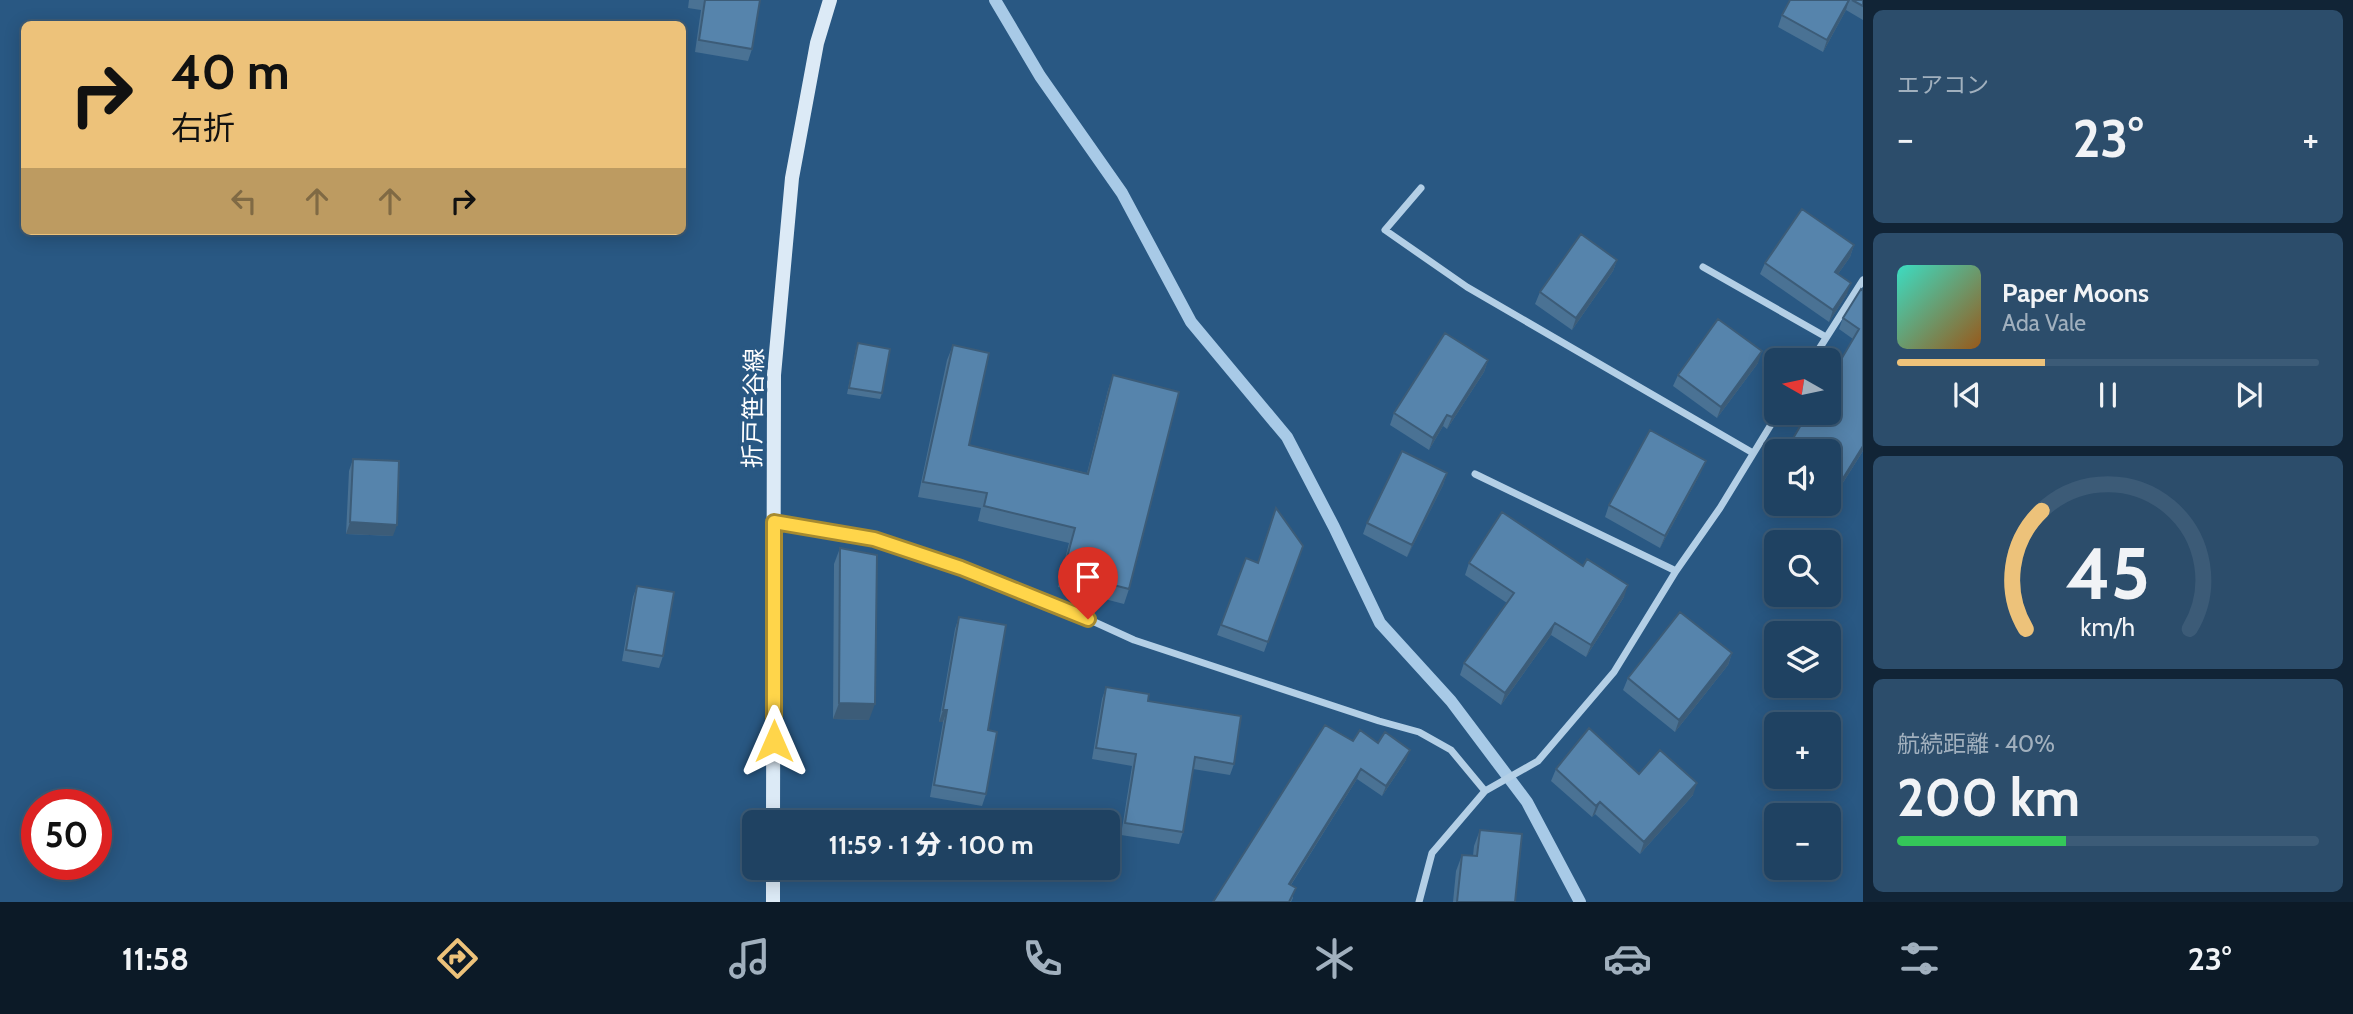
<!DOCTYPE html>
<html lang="ja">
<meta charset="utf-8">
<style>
body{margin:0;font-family:Cabin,"Noto Sans JP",sans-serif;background:#2c4d6b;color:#f1f3f6;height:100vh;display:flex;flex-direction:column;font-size:26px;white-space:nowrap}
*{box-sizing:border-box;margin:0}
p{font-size:23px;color:#a1b0be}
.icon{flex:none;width:38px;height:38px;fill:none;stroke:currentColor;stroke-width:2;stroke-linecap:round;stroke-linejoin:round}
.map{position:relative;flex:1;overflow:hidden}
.drawer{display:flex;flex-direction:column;gap:10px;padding:10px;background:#112436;width:490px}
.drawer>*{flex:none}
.hud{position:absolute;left:21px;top:21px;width:665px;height:214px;border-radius:10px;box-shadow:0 4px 18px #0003,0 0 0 2px #3c5b77;background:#edc27a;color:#111;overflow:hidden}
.needle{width:46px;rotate:279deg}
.buttons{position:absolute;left:1764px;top:348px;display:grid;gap:14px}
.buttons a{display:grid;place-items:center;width:77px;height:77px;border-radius:10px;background:#1f4262;box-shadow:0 4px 18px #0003,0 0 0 2px #3c5b77;font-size:35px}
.speed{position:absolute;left:21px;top:789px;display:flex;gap:14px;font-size:35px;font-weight:700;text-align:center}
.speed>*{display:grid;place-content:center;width:91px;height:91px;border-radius:50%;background:#1f4262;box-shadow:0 4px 18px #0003,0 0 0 2px #3c5b77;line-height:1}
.speed .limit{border:10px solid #d22;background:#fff;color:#111}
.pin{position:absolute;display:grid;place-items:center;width:60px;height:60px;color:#fff;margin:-72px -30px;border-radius:50% 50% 50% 0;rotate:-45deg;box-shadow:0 0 7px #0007}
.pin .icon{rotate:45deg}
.me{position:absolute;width:77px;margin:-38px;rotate:0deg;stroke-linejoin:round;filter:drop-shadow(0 0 5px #0008)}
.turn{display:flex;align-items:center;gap:24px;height:147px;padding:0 35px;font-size:32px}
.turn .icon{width:91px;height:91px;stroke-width:2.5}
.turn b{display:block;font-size:49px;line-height:60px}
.lanes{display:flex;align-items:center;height:66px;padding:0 35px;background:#0003;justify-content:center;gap:35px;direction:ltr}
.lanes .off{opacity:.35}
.big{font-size:52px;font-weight:800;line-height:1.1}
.drawer .card{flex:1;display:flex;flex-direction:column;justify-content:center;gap:10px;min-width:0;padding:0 24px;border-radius:10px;background:#2c4d6b}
.drawer .dial{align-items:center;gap:0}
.dial svg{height:182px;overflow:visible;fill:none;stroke:#3c5b77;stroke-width:7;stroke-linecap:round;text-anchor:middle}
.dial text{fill:#f1f3f6;stroke:none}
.song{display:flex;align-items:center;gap:21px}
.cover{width:84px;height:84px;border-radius:10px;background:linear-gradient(135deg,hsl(170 70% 55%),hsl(30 70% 35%))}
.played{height:7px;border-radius:4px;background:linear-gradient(90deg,#edc27a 35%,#3c5b77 35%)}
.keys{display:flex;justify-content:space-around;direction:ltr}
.heat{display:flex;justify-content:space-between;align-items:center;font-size:38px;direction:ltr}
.charge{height:10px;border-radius:5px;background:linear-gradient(90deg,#34c759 40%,#3c5b77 0)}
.trip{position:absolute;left:742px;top:810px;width:378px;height:70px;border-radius:10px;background:#1f4262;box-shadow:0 4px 18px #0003,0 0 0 2px #3c5b77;font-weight:800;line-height:70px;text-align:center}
.tab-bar{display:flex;height:112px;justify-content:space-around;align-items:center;background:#0c1a27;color:#a1b0be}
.tab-bar .icon{width:49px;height:49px}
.tab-bar .on{color:#edc27a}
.tab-bar b{font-size:32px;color:#f1f3f6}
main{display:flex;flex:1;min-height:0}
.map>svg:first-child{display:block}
</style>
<main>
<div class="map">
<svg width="1863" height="902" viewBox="0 0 1863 902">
<rect width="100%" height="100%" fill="#295883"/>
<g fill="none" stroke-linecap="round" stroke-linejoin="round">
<path stroke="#a8cae7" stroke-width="12" d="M 995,0 L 1040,76 L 1122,193 L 1191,322 L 1287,437 L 1334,527 L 1380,623 L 1451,701 L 1527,802 L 1580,902"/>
<path stroke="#b3cfe6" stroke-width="7" d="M 1421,188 L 1385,230 L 1467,287 L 1753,453
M 1703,267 L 1826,337
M 1812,360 L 1863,280
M 1475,474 L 1676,571
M 774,522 L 874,539 L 961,568 L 1088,619 L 1134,640 L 1379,721 L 1419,732 L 1451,750 L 1485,791
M 1419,902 L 1432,853 L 1485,791 L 1538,761 L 1614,672 L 1676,571 L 1720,508 L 1778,413"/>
<path stroke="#dceaf6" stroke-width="14" d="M 773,822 L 774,375 L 792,178 L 817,43 L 830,0
M 773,902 L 773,868"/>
</g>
<path fill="#4a7294" d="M 689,0 L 760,0 L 752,49 L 748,61 L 695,52 L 701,10 L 688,8 Z
M 1790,0 L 1863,0 L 1863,20 L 1846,10 L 1823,52 L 1778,27 L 1782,15 Z
M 1854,245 L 1850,257 L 1838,274 L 1847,294 L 1829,322 L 1760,274 L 1765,263 Z
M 1617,260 L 1613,271 L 1572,330 L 1535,304 L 1540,292 Z
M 1861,289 L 1863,451 L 1832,500 L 1829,497 L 1829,452 L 1853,339 L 1839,329 L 1843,318 Z
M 858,343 L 882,393 L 880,399 L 847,394 L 856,349 Z
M 953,345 L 969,445 L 1087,473 L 1108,390 L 1113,375 L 1129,589 L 1124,604 L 1058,587 L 1069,543 L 978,521 L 981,508 L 918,497 L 947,360 Z
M 1488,360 L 1484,372 L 1447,429 L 1443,426 L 1429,450 L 1390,425 L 1394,413 Z
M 1758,363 L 1717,418 L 1673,386 L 1678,375 Z
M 353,459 L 393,536 L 346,534 L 349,471 Z
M 1701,472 L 1660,548 L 1605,517 L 1609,505 Z
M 1447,473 L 1443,485 L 1407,557 L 1363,534 L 1367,523 Z
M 1303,546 L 1264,652 L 1217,635 L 1246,558 L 1257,562 Z
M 840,548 L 869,720 L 833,719 L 834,564 Z
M 1469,563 L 1624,597 L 1586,657 L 1551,635 L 1501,705 L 1460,675 L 1464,663 L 1507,603 L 1465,575 Z
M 637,586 L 663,656 L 659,668 L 622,661 L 633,597 Z
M 959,617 L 988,730 L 986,794 L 982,806 L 930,797 L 943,722 L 939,722 L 955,629 Z
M 1732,653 L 1728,665 L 1675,732 L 1623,690 L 1628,678 Z
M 1106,687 L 1148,701 L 1234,764 L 1230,775 L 1193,769 L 1183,832 L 1179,844 L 1121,835 L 1132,766 L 1092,759 L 1102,699 Z
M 1353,741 L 1406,760 L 1382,796 L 1357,779 L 1291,885 L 1293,898 L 1291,902 L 1213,902 Z
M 1556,769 L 1639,774 L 1693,795 L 1640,854 L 1595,814 L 1592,817 L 1551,781 Z
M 1480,830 L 1515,902 L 1453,902 L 1456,871 L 1462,855 L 1473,856 L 1474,846 Z"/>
<path fill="#3c5c78" d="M 1849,0 L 1846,10 L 1823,52 L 1827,40 Z
M 1854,245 L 1850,257 L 1831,284 L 1835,272 Z
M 1617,260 L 1613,271 L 1572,330 L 1576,318 Z
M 1851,283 L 1847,294 L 1829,322 L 1833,310 Z
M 1762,351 L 1758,363 L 1717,418 L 1721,407 Z
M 1488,360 L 1484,372 L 1447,429 L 1452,417 Z
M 1447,415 L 1443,426 L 1429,450 L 1433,438 Z
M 1863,446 L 1863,451 L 1832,500 L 1837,488 Z
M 1706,461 L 1701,472 L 1660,548 L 1665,536 Z
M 1447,473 L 1443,485 L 1407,557 L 1412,545 Z
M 350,522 L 397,525 L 393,536 L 346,534 Z
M 1628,585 L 1624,597 L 1586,657 L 1591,645 Z
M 1555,623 L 1551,635 L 1501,705 L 1505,693 Z
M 1732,653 L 1728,665 L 1675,732 L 1679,720 Z
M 839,703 L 875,704 L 869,720 L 833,719 Z
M 943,710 L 947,710 L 943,722 L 939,722 Z
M 1410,750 L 1406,760 L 1382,796 L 1386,786 Z
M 1361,769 L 1357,779 L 1285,894 L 1289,884 Z
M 1697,783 L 1693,795 L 1640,854 L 1644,842 Z
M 1600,802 L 1595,814 L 1592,817 L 1596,806 Z"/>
<path fill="#5684ac" stroke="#3c5c78" stroke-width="2" d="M 705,0 L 760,0 L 752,49 L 699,40 Z
M 1790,0 L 1849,0 L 1827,40 L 1782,15 Z
M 1852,0 L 1863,0 L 1863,6 Z
M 1802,209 L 1854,245 L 1835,272 L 1851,283 L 1833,310 L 1765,263 Z
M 1581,234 L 1617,260 L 1576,318 L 1540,292 Z
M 1861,289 L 1863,291 L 1863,446 L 1837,488 L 1829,483 L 1829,452 L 1785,452 L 1808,413 L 1829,413 L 1829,380 L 1859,329 L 1843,318 Z
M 1718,319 L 1762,351 L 1721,407 L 1678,375 Z
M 1445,333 L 1488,360 L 1452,417 L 1447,415 L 1433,438 L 1394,413 Z
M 858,343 L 890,349 L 882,393 L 849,388 Z
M 953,345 L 989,353 L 969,445 L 1088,474 L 1113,375 L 1179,392 L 1129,589 L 1063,572 L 1075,528 L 984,506 L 987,493 L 923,482 Z
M 1650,430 L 1706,461 L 1665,536 L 1609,505 Z
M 1402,451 L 1447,473 L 1412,545 L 1367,523 Z
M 353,459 L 399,461 L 397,525 L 350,522 Z
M 1276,508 L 1303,546 L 1268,642 L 1221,625 L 1246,558 L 1258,563 Z
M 1502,512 L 1583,566 L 1587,559 L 1628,585 L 1591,645 L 1555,623 L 1505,693 L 1464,663 L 1514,593 L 1469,563 Z
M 840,548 L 877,555 L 875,704 L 839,703 Z
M 637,586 L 674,592 L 663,656 L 626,650 Z
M 1680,612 L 1732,653 L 1679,720 L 1628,678 Z
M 959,617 L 1006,625 L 988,730 L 997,732 L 986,794 L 934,785 L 947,710 L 943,710 Z
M 1106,687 L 1149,694 L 1148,701 L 1241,716 L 1234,764 L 1195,757 L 1183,832 L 1125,823 L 1136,754 L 1096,748 Z
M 1325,725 L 1353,741 L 1360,730 L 1378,743 L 1385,732 L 1410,750 L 1386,786 L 1361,769 L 1289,884 L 1296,888 L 1289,902 L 1213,902 Z
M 1589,728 L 1639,774 L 1660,750 L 1697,783 L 1644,842 L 1600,802 L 1596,806 L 1556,769 Z
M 1480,830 L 1522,834 L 1515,902 L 1457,902 L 1462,855 L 1477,856 Z"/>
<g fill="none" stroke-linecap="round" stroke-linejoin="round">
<g stroke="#a68a30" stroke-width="18">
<path id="route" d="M 774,741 L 774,522 L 874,539 L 961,568 L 1088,619"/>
</g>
<use href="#route" stroke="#ffd54a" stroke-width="12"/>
</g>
<g text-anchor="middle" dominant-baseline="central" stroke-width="7" stroke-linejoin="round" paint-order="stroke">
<g font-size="24" fill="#fff" stroke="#295883">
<text transform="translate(753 408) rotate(-89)">折戸笹谷線</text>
</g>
</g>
</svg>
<div class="buttons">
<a><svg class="needle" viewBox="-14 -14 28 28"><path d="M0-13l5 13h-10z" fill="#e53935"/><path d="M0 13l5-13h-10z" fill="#a1b0be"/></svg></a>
<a><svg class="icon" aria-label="sound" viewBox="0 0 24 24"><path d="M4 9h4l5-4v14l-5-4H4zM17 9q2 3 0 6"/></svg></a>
<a><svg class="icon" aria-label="search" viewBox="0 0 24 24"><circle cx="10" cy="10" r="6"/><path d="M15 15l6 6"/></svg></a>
<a><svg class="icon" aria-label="layers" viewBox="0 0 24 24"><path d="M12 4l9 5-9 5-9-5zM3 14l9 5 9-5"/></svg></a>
<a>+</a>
<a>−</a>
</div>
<div class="speed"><div class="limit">50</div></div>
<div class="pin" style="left:1088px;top:619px;background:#d93025"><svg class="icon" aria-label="arrive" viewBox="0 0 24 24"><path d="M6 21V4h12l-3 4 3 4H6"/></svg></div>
<svg class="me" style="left:774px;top:741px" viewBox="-20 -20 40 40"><path d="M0-17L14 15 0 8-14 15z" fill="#ffd54a" stroke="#fff" stroke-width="4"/></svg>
<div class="trip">11:59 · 1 分 · 100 m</div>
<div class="hud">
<div class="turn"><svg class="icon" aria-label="right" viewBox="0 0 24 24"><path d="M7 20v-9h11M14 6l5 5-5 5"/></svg><div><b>40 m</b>右折</div></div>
<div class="lanes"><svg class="icon off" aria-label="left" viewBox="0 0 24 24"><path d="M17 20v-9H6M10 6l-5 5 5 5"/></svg><svg class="icon off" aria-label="ahead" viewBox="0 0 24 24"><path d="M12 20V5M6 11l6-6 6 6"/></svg><svg class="icon off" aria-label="ahead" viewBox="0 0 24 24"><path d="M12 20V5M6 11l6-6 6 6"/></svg><svg class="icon" aria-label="right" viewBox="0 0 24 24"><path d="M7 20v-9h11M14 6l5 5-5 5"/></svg></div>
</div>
</div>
<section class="drawer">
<div class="card"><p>エアコン</p>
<div class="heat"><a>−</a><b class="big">23°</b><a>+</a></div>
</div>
<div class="card">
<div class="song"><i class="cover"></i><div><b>Paper Moons</b><p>Ada Vale</p></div></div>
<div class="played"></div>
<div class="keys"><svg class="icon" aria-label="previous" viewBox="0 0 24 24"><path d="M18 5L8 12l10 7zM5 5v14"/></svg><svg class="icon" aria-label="pause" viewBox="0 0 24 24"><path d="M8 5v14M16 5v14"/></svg><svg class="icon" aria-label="next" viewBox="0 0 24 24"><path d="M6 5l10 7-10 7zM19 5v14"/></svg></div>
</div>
<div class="card dial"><svg viewBox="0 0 100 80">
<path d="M14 69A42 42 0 1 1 86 69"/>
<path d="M14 69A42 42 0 0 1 21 17" stroke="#edc27a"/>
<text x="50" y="56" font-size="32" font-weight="700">45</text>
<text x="50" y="72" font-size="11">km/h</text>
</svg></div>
<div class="card"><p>航続距離 · 40%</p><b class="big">200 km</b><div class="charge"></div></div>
</section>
</main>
<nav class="tab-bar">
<b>11:58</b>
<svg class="icon on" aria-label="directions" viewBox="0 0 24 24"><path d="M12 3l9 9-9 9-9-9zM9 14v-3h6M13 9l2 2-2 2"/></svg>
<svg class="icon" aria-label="music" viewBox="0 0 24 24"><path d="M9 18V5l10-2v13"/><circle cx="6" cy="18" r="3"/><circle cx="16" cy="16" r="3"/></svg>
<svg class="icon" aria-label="phone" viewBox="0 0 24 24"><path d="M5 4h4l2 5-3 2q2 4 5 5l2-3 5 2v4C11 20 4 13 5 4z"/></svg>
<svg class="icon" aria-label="climate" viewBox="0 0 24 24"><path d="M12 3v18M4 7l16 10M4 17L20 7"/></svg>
<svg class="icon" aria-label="car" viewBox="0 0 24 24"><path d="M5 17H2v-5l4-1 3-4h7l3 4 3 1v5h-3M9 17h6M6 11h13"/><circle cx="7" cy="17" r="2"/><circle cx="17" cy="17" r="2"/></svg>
<svg class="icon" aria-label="filters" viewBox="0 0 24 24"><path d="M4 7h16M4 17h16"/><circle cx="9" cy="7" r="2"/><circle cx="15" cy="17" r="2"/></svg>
<b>23°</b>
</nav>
